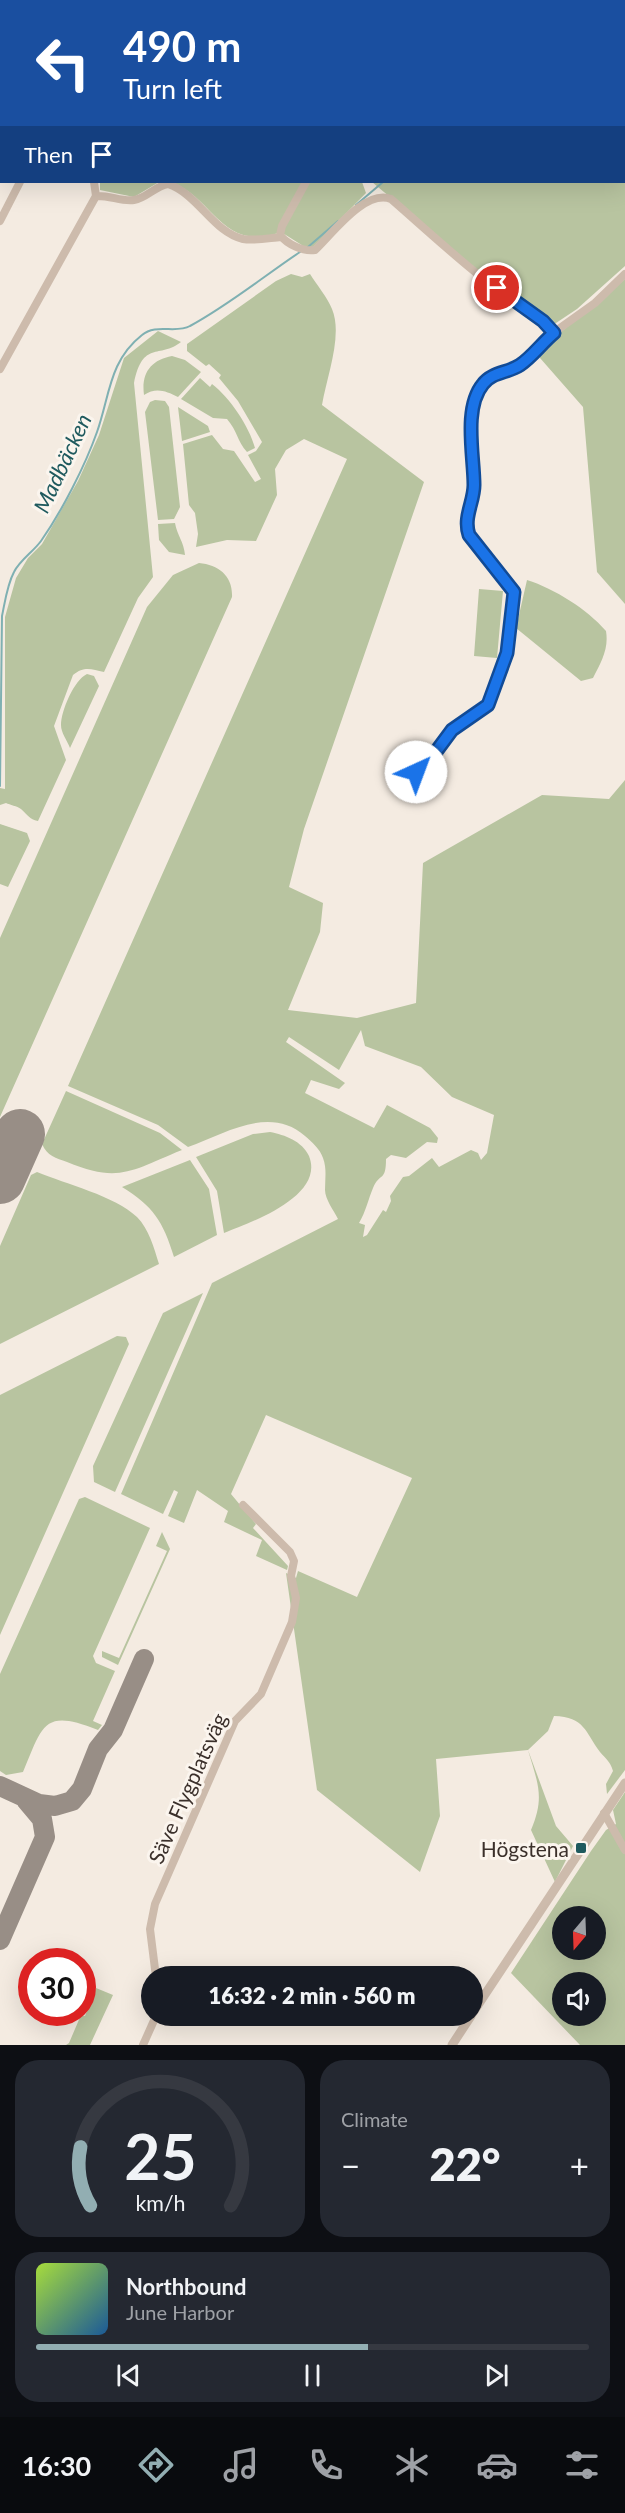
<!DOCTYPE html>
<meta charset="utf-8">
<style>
body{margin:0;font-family:Lato,sans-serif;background:#242831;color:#f1f3f6;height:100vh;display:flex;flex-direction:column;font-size:22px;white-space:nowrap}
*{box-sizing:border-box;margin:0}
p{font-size:20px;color:#9ea1a6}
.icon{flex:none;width:33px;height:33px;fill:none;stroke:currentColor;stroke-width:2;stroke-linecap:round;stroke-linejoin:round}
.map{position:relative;height:2045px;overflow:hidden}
.panel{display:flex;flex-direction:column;gap:15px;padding:15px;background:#0d0f14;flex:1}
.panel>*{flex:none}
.guide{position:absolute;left:0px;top:0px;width:626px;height:183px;box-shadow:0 6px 24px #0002;background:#1a4fa0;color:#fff;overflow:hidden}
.needle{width:39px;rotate:199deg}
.tools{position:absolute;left:552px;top:1906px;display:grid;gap:12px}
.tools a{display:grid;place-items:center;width:54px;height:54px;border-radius:50%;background:#171b24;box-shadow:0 6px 24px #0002;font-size:30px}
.speed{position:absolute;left:18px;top:1948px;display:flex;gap:12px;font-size:30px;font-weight:700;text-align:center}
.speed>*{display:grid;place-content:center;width:78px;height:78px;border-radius:50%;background:#171b24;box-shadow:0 6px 24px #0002;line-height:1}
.speed .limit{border:9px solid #d22;background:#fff;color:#111}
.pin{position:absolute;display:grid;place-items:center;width:51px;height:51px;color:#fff;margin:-26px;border:3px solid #fff;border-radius:50%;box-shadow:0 2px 6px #0007}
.me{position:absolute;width:66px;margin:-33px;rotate:43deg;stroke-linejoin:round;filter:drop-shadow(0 0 4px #0008)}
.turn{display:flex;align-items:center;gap:21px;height:126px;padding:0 24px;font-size:27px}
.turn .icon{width:78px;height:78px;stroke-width:2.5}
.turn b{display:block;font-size:42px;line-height:51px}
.then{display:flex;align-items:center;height:57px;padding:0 24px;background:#0003;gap:12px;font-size:22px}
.big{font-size:45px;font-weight:800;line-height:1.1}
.panel .card{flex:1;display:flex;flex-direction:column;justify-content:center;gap:9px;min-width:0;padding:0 21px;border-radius:24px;background:#242831}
.panel .dial{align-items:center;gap:0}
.dial svg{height:156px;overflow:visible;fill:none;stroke:#363941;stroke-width:7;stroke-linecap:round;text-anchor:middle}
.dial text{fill:#f1f3f6;stroke:none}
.song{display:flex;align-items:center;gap:18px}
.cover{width:72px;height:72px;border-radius:9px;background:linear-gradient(135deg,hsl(80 70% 55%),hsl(210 70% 35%))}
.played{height:6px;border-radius:3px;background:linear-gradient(90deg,#92aeb2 60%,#363941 60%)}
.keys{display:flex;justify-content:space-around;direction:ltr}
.heat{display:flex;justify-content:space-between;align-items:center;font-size:33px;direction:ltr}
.panel .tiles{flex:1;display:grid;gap:15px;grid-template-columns:1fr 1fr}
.card:last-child{grid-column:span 2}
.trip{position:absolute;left:141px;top:1966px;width:342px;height:60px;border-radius:30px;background:#171b24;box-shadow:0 6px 24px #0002;font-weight:800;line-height:60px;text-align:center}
.menu{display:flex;height:96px;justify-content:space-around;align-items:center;background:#090b0e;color:#9ea1a6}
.menu .icon{width:42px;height:42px}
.menu .selected{color:#92aeb2}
.menu b{font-size:27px;color:#f1f3f6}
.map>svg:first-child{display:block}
</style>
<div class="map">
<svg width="625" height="2045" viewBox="0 0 625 2045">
<rect width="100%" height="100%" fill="#f4ebe1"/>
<path fill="#b8c4a0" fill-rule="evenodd" d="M 135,0 L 625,0 L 625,266 L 577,309 L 553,325 L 489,280 L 372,182 L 624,182 L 624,2 Z
M 100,182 L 159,182 L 134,197 L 100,190 Z
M 172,182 L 362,182 L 366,193 L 313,247 L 308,249 L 281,232 C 223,253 215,200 172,182 Z
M 291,274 L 302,277 L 310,274 C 317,285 327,297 332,309 C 343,335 327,376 322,405 L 424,482 L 304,829 L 289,887 L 323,903 L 320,932 L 288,1010 L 357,1018 L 416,1003 L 423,863 L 542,795 L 609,799 L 625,780 L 625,1770 L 607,1794 L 606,1784 L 613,1771 C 610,1761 606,1759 600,1752 C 585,1732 585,1717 554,1716 L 548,1731 L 528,1750 L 556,1826 L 573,1846 L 555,1882 L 531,1830 C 545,1797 538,1784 528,1750 L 436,1759 L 440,1816 L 420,1872 L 317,1790 L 286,1573 L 296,1578 L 298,1571 L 357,1597 L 412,1478 L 266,1415 L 231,1494 L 256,1524 L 253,1528 L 288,1566 L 287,1570 L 256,1556 L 262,1540 L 224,1522 L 228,1511 L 197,1490 L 184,1523 L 168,1516 L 178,1492 L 174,1490 L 163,1514 L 121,1494 L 212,1283 L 338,1219 C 334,1211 325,1199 325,1190 C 325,1179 327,1169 323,1158 C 320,1149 312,1142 305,1136 C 270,1105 226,1133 188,1147 L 158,1125 L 68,1086 L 347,459 L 304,439 L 286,450 L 275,469 L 277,495 L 256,541 L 227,540 L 196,547 L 198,534 L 195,513 L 189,505 L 183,444 L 212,435 L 223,449 L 234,451 L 255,482 L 261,479 L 248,455 L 256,451 L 262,442 L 238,401 L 219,378 L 221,375 L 209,364 L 206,366 L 187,351 L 187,344 L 276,281 ZM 361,1030 L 365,1046 L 421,1067 L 452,1097 L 494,1115 L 487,1153 L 481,1160 L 478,1153 L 471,1150 L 439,1167 L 432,1158 L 409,1176 L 403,1177 L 390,1196 L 391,1201 L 386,1212 L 383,1210 L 367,1235 L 363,1237 L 365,1225 L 359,1223 C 366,1211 368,1200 373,1188 C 380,1172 386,1182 386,1159 L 391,1155 L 406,1158 L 427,1142 L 437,1143 L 438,1138 L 430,1128 L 387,1105 L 374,1128 L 305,1093 L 311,1080 L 339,1089 L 345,1083 L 286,1042 L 289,1037 L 339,1070 Z
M 625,279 L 625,604 L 597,572 L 583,407 L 540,358 L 538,351 Z
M 158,331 L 181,342 C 159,359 143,340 134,383 L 153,577 L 138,598 L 104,672 C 91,669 84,666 73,675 L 54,726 L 66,760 L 38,821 C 29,819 28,815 21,809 C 17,806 10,805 6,803 L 0,805 L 0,788 L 5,789 L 5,617 L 16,578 L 28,558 L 42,544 L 78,481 L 99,435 L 124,358 Z
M 172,356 L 185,360 L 201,372 L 178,397 C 166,391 156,387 144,395 C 141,373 151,360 172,356 Z
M 200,378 L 210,387 L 212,384 C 230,398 249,426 255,448 L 247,452 C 237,441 238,432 227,419 L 213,418 L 181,399 Z
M 155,400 L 165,401 L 169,407 L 180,507 L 174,519 L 158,520 L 145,412 L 150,402 Z
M 178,407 L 208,426 L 210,432 L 182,441 Z
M 175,523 C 177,535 184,542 185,555 L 169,552 L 159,540 L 158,524 Z
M 199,563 C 219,565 233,576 232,597 L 0,1117 L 0,938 L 147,607 L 173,575 Z
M 527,580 C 555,589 587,609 606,631 C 609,649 601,662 593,678 L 581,681 L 516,628 Z
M 479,589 L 503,591 L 497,658 L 474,656 Z
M 87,674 L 94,676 L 99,686 L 70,748 C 67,740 61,733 61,725 C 61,711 74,680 87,674 Z
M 0,824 L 27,833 L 30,841 L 8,887 L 0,884 Z
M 66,1091 L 160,1133 L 182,1150 C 132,1170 120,1184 67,1162 C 56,1158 47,1156 42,1144 Z
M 270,1132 C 285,1135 302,1141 309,1156 C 325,1196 252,1222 224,1233 L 217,1191 L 196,1157 L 253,1134 Z
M 190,1160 L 209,1189 L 217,1235 L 174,1257 C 163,1221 153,1206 122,1187 Z
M 37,1172 C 66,1184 115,1196 137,1217 C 149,1229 154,1248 159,1264 L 0,1344 L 0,1246 L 31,1175 Z
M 203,1293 L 115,1492 L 94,1482 L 93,1466 L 163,1313 Z
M 117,1336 L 126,1337 L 129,1344 L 0,1635 L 0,1395 Z
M 85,1497 L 150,1528 L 93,1656 L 96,1663 L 115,1671 L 93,1721 L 102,1725 L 98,1730 C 43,1708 43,1725 23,1772 L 6,1775 L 0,1771 L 0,1674 L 79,1499 Z
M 162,1532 L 170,1549 L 118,1665 L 102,1657 L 102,1651 L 119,1658 L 167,1551 L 156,1546 Z
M 625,1792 L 625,2045 L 580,2045 L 511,1973 L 591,1851 L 606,1830 L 616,1824 L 613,1810 ZM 562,1917 L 596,1917 L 596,1950 L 562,1950 ZM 562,1983 L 596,1983 L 596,2016 L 562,2016 Z
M 96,1988 L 113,1995 L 90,2045 L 66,2045 L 69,2043 L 81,2015 L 85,2016 Z"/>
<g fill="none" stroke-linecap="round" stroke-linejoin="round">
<path stroke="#7fb0b2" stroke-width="2" d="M 624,66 L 625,65
M 356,205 L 383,182
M 308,247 L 338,221
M 0,786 L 2,616 C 5,602 7,585 14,572 C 20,560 33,552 41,541 C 62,511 85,466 97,432 C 110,395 109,361 142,335 C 156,323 176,334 190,326 C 229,305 264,276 300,252"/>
<path stroke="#988e86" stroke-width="20" d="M 0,1786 L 39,1804 L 55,1806 L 72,1801 L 82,1789 L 98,1749 L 113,1730 L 144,1659
M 0,1940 L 45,1837 L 42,1819 L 26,1800"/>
<path stroke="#988e86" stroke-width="50" d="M 0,1179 L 20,1134"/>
<path stroke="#cdbbac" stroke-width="8" d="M 128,2 L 129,0
M 403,2 L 403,0
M 94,182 L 96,196 C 109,195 122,202 134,200 C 147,198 155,186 168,184 C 198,194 213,232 243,239 C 255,241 269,238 281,237
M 306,182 L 282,226 L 280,235 C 287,244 303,252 315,250 C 333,233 365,189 391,199 C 422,226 452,254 485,280 C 508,298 534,310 553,333
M 0,221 L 20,182
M 0,369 L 96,196
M 416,772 L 432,757 L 452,730 L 487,705 L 507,653 L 514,592 L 469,535 L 467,516 L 474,490 L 471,432 L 476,400 L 482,385 L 496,374 L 521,365 L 553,333 L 595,303 L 625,274
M 604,1813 L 625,1850
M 156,1977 L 150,1929 L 155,1904 L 235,1721 L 261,1694 L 292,1622 L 296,1598 L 291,1576 L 294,1561 L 290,1552 L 243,1505
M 143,2045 L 156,2016"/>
<path stroke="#cdbbac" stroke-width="9" d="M 472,2014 L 625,1783
M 452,2045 L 471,2016"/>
</g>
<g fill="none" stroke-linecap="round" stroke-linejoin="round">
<g stroke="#114b97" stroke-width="15">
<path id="route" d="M 416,772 L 432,757 L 452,730 L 488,705 L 507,653 L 514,592 L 469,535 C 463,517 474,502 474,485 C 474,456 463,408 483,384 C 492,372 508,373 520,365 C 532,357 542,343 554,333 L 543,321 L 497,288"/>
</g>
<use href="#route" stroke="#1a73e8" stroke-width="10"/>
</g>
<rect fill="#1f5a5e" stroke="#fbf5ee" stroke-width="2" x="575" y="1842" width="12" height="12" rx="3"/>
<g text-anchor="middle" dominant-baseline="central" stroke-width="6" stroke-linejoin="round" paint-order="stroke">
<g font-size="21" fill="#3b302b" stroke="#fbf5ee">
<text transform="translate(187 1788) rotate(-66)">Säve Flygplatsväg</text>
</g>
<g font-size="21" fill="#3b302b" stroke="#fbf5ee" text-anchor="end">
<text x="569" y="1848">Högstena</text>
</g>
<g font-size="22" font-style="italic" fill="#1f5a5e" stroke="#fbf5ee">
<text transform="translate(62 463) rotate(-65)">Madbäcken</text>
</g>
</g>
</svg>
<div class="tools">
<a><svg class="needle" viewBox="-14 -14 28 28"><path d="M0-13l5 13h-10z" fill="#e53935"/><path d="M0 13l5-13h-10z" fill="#9ea1a6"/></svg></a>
<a><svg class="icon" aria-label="sound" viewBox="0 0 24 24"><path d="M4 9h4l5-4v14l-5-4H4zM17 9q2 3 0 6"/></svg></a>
</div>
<div class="speed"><div class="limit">30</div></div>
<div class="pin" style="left:497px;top:288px;background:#d93025"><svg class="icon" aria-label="arrive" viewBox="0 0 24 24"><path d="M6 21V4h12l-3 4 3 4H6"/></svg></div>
<svg class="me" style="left:416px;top:772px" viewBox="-20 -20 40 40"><circle r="19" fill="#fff"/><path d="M0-13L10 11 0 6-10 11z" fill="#1a73e8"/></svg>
<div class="trip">16:32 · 2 min · 560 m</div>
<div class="guide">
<div class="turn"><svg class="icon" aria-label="left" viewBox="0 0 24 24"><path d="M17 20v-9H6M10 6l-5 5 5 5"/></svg><div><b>490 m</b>Turn left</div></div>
<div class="then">Then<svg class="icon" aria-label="arrive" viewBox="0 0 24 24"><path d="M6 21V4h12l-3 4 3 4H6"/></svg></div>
</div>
</div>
<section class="panel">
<div class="tiles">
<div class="card dial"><svg viewBox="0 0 100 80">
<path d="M14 69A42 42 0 1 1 86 69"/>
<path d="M14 69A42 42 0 0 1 9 39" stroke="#92aeb2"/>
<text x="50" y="56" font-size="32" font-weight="700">25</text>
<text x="50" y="72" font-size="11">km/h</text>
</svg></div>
<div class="card"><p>Climate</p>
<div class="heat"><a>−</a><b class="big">22°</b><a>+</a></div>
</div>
<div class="card">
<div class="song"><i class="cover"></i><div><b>Northbound</b><p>June Harbor</p></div></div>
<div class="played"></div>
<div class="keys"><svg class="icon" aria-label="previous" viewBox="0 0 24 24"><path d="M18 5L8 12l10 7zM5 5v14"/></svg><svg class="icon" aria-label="pause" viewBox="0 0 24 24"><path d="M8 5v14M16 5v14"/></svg><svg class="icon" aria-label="next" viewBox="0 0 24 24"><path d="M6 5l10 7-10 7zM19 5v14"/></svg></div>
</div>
</div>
</section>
<nav class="menu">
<b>16:30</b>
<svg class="icon selected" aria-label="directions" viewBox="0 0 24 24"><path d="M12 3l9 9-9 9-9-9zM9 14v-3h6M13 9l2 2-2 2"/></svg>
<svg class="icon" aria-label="music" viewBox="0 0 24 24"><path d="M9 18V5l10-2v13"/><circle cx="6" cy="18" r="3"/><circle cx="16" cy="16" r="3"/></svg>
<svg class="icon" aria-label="phone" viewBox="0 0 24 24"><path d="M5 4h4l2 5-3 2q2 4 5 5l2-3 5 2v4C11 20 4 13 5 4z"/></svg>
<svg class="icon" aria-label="climate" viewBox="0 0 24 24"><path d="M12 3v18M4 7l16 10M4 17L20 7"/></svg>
<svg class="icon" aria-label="car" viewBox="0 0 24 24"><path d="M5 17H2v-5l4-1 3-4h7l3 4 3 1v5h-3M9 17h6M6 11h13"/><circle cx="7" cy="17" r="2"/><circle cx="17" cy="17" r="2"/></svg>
<svg class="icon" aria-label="filters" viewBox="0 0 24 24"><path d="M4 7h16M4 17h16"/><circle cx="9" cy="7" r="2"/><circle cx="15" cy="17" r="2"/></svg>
</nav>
